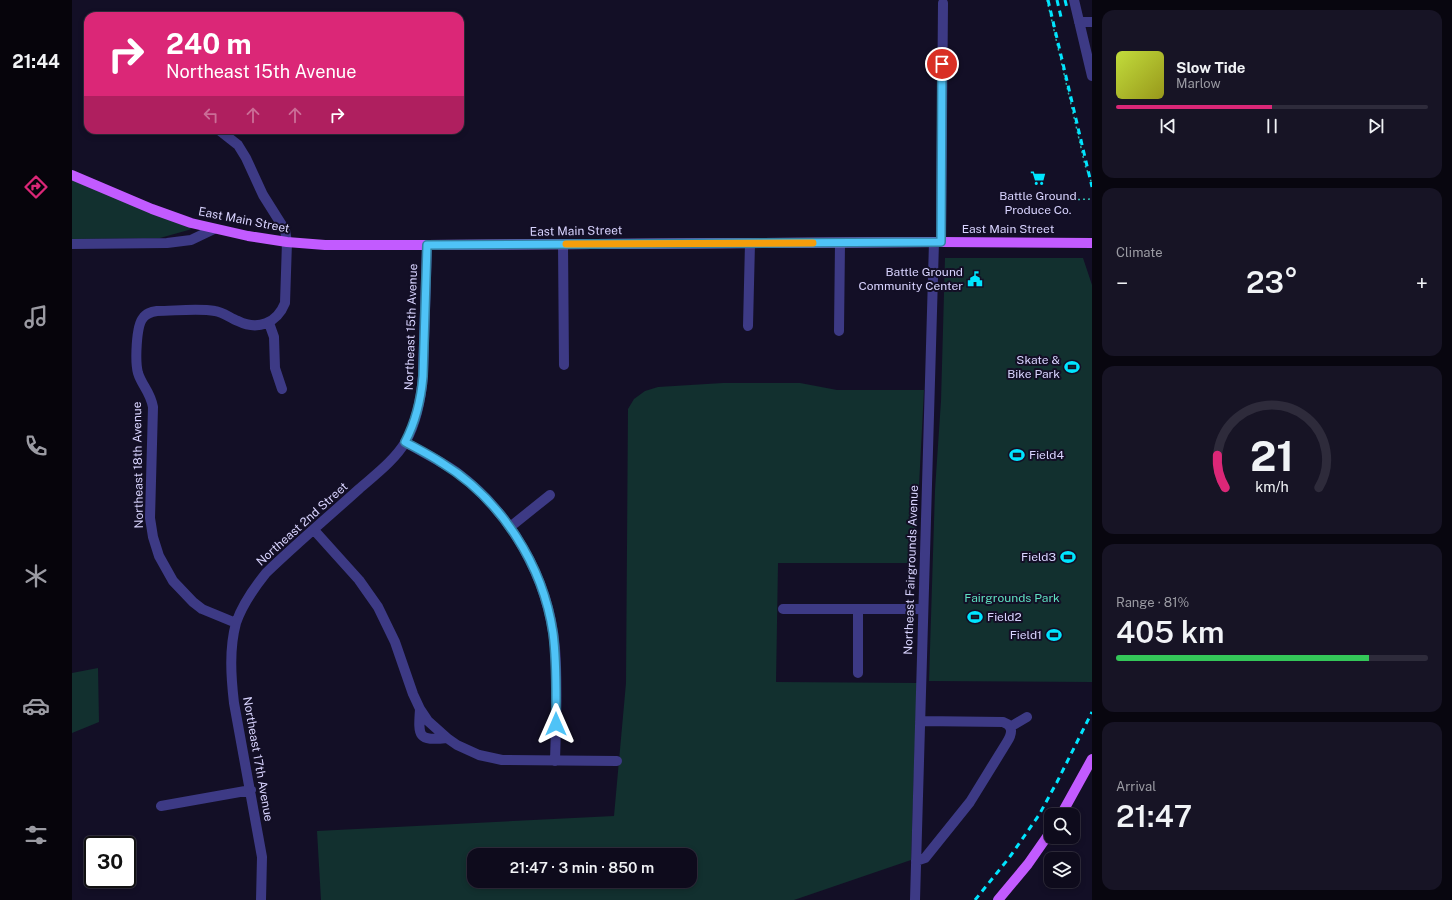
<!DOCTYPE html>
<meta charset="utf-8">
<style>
body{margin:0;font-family:"Public Sans",sans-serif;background:#171425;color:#f1f3f6;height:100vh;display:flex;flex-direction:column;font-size:15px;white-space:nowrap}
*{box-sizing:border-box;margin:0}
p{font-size:13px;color:#9b9ba3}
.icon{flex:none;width:22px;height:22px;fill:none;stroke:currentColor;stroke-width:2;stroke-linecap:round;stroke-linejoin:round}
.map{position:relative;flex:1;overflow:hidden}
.sheet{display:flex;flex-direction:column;gap:10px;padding:10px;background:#08060f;width:360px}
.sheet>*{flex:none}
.hud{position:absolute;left:12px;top:12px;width:380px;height:122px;border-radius:12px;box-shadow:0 2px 6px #0003,0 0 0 1px #2e2b3b;background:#db2777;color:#fff;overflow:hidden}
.fabs{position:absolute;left:972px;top:808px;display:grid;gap:8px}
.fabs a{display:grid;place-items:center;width:36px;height:36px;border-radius:8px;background:#0e0b1c;box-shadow:0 2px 6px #0003,0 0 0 1px #2e2b3b;font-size:20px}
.speed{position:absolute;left:12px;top:836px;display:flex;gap:8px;font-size:20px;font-weight:700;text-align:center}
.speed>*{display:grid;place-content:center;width:52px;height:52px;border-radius:50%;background:#0e0b1c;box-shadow:0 2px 6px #0003,0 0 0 1px #2e2b3b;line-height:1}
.speed .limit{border:2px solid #111;border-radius:6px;background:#fff;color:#111}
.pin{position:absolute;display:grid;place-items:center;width:34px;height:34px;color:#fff;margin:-17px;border:2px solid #fff;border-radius:50%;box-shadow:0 1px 4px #0007}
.me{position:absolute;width:44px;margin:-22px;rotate:0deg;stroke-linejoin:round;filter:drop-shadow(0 0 3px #0008)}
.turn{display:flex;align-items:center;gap:14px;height:84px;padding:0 16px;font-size:18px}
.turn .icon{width:52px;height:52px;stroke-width:2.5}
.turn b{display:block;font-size:28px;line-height:34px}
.lanes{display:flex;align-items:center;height:38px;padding:0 16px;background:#0003;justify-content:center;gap:20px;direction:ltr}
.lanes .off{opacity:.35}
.big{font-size:30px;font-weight:600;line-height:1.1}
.sheet .widget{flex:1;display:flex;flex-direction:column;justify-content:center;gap:6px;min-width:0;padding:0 14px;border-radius:12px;background:#171425}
.sheet .dial{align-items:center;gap:0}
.dial svg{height:104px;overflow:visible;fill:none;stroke:#2e2b3b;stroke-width:7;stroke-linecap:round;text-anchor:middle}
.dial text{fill:#f1f3f6;stroke:none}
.song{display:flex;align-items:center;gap:12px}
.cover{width:48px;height:48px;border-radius:6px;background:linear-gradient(135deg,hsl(70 70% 55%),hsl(60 70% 35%))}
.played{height:4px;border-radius:2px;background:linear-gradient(90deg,#db2777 50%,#2e2b3b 50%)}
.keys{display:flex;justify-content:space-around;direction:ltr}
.heat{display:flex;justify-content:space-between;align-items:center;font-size:22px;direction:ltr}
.charge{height:6px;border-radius:3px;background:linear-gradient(90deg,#34c759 81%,#2e2b3b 0)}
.trip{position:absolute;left:395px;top:848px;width:230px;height:40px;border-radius:12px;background:#0e0b1c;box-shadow:0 2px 6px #0003,0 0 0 1px #2e2b3b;font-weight:600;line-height:40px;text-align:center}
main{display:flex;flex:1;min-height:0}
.tab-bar{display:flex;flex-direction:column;width:72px;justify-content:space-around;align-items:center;background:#06040b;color:#9b9ba3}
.tab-bar .icon{width:28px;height:28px}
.tab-bar .selected{color:#db2777}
.tab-bar b{font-size:18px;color:#f1f3f6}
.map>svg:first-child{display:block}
</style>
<main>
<nav class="tab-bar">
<b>21:44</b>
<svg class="icon selected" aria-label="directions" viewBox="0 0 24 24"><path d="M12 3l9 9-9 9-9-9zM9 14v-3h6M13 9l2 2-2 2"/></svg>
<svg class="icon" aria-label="music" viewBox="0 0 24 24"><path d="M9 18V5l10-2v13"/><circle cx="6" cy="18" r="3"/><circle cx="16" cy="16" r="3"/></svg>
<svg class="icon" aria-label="phone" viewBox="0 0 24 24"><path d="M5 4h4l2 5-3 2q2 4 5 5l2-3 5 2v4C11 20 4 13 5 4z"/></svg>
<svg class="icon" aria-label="climate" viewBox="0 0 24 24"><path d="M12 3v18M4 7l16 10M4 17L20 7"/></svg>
<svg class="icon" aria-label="car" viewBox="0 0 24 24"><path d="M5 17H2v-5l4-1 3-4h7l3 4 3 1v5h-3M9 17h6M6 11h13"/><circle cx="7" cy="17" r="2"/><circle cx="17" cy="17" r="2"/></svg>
<svg class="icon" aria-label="filters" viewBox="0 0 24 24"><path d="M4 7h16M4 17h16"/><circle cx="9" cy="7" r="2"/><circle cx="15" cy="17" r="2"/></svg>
</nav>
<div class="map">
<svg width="1020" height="900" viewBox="0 0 1020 900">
<rect width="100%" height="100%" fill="#130f26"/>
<path fill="#12302f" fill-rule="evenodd" d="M 0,180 L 120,229 L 88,238 L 0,239 Z
M 873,258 L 1011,258 L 1020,285 L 1020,682 L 857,681 L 863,490 L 869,401 Z
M 651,383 L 728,383 L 765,390 L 852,390 L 843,563 L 706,563 L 704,682 L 845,683 L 839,860 L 722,900 L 249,900 L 245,831 L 542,816 L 554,683 L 556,409 L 562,399 L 573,391 L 586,387 ZM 402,855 L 618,855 L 618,881 L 402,881 Z
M 26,668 L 27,722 L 0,733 L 0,673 Z"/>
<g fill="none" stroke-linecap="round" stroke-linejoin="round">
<path stroke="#2fb8b0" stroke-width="1.5" stroke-dasharray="2 3" stroke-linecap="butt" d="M 975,0 L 1013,165 L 1020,184
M 991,200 L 1020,199"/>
<path stroke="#3d3a85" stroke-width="10" d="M 1002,0 L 1020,76
M 1007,22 L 1020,22
M 147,130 L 166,145 L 174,158 L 191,195 L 213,230 L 215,242 L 213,303 C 205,323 186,331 166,321 C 158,318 151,312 143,311 C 126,308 102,311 85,311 C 79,312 74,313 71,318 C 64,326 63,362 66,373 C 70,386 78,391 81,407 L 78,518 L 81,537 L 87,556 L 101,581 L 121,602 L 130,609 L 164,623
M 869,242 L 871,3
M 0,244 L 95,243 L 119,240 L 142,229
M 491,244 L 492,365
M 197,323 L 202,337 L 203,368 L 210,389
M 676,326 L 678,243
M 767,331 L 768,243
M 333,442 C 350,452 367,460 383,471 C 439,512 477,579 483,648 C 486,685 484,724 483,761
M 438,527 L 478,495
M 242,530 L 287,580 L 306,607 L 323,642 L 341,694 L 348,709 L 356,721 L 375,738 L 385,745 L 407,755 L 430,760 L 545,761
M 711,609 L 851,609
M 786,673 L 786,609
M 348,709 C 346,737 346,741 375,738
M 938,727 L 955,717
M 89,806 L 179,790
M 844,861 L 853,858 L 898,802 L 935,742 C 940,734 942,726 931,722 L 848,721
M 189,900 L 190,857 L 162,703 C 159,677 157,649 164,623 C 170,605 182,588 194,573 C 224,544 256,517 287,489 C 303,475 323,460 334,441 C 345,421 349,399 351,376 L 355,245
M 843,900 L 862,242"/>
<path stroke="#c25bff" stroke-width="10" d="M 0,175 L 80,209 L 119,223 L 176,236 L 215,242 L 253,245 L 355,245 L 869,242 L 1020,243
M 989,815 L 1020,759
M 926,900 L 956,864 L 979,831"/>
<path stroke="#00e5ff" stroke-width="3" stroke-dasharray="6 5" stroke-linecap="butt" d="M 976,0 L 1020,187
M 985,0 L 989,17
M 993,0 L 995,8
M 903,900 L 937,858 L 967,815 L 985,782 L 1020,712"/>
</g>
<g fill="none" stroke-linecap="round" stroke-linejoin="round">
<g stroke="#337fa1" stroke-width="10">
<path id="route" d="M 484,724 C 484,694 485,663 481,633 C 471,565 429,499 370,463 C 358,455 346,449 333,442 C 344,421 349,400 351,376 L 355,245 L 869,242 L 870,64"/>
</g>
<use href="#route" stroke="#4fc3f7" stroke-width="7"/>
<path stroke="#f59e0b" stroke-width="7" d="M 494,244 L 741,243"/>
</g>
<defs>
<g id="supermarket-bare" transform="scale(1.2)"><path d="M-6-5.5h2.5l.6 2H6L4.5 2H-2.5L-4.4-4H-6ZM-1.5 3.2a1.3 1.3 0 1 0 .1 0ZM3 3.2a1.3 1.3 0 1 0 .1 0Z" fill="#00e5ff" stroke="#130f26" stroke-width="2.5" paint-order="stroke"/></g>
<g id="civic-bare" transform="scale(1.2)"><path d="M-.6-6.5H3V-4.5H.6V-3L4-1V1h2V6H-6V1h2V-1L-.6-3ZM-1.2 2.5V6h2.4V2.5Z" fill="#00e5ff" stroke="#130f26" stroke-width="2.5" paint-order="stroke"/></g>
<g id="stadium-bare" transform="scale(1.2)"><path d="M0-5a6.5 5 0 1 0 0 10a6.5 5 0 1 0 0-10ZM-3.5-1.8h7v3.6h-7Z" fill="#00e5ff" stroke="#130f26" stroke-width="2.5" paint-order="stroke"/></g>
</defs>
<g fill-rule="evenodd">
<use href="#supermarket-bare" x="966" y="178"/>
<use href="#civic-bare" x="903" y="279"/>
<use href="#stadium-bare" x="1000" y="367"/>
<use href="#stadium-bare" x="945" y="455"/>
<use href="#stadium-bare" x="996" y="557"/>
<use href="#stadium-bare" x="903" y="617"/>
<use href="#stadium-bare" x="982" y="635"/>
</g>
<g text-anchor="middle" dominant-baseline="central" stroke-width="4" stroke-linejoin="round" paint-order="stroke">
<g font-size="12" fill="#d9d4ff" stroke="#130f26" text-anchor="end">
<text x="966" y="196" text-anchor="middle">Battle Ground<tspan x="966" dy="14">Produce Co.</tspan></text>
<text x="891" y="272">Battle Ground<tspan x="891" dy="14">Community Center</tspan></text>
<text x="988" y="360">Skate &amp;<tspan x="988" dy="14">Bike Park</tspan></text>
<text x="957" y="455" text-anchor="start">Field4</text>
<text x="984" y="557">Field3</text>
<text x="915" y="617" text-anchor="start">Field2</text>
<text x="970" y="635">Field1</text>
</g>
<g font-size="12" fill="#d9d4ff" stroke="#130f26">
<text transform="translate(172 220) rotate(11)">East Main Street</text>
<text x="936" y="229">East Main Street</text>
<text transform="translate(504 231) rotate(-1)">East Main Street</text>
<text transform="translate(339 327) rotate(-88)">Northeast 15th Avenue</text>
<text transform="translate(66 465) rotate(-91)">Northeast 18th Avenue</text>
<text transform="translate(230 524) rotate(-42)">Northeast 2nd Street</text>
<text transform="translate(839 570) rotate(-88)">Northeast Fairgrounds Avenue</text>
<text transform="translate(186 759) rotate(80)">Northeast 17th Avenue</text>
</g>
<g font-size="12" fill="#5fe0c0" stroke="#130f26">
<text x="940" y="598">Fairgrounds Park</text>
</g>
</g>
</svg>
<div class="fabs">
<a><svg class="icon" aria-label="search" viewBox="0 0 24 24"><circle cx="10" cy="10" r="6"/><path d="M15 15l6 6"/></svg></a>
<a><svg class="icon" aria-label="layers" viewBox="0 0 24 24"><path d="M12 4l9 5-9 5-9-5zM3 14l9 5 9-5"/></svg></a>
</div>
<div class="speed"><div class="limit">30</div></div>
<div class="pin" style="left:870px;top:64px;background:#d93025"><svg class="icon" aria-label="arrive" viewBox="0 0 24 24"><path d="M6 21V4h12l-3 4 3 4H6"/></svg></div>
<svg class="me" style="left:484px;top:724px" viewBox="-20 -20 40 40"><path d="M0-17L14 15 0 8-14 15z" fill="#4fc3f7" stroke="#fff" stroke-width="4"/></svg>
<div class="trip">21:47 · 3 min · 850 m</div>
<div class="hud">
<div class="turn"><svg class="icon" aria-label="right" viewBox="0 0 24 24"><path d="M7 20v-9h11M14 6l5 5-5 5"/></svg><div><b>240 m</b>Northeast 15th Avenue</div></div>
<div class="lanes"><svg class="icon off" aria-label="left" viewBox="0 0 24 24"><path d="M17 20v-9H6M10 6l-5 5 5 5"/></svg><svg class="icon off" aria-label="ahead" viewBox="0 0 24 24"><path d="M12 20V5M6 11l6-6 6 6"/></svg><svg class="icon off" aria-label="ahead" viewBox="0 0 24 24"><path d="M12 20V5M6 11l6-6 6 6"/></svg><svg class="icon" aria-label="right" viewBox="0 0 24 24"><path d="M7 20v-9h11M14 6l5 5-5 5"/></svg></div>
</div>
</div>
<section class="sheet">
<div class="widget">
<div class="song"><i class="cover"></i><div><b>Slow Tide</b><p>Marlow</p></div></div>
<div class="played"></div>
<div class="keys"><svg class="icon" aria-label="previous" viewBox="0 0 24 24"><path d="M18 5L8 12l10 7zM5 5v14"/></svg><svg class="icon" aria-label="pause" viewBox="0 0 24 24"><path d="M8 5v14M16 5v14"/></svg><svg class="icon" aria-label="next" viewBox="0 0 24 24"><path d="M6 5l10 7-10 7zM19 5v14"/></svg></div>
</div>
<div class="widget"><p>Climate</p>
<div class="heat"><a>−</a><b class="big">23°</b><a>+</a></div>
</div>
<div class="widget dial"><svg viewBox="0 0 100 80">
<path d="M14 69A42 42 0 1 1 86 69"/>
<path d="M14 69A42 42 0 0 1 8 44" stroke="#db2777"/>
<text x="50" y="56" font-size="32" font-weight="700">21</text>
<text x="50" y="72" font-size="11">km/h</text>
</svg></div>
<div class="widget"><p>Range · 81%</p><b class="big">405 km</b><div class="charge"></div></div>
<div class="widget"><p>Arrival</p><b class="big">21:47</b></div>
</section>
</main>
